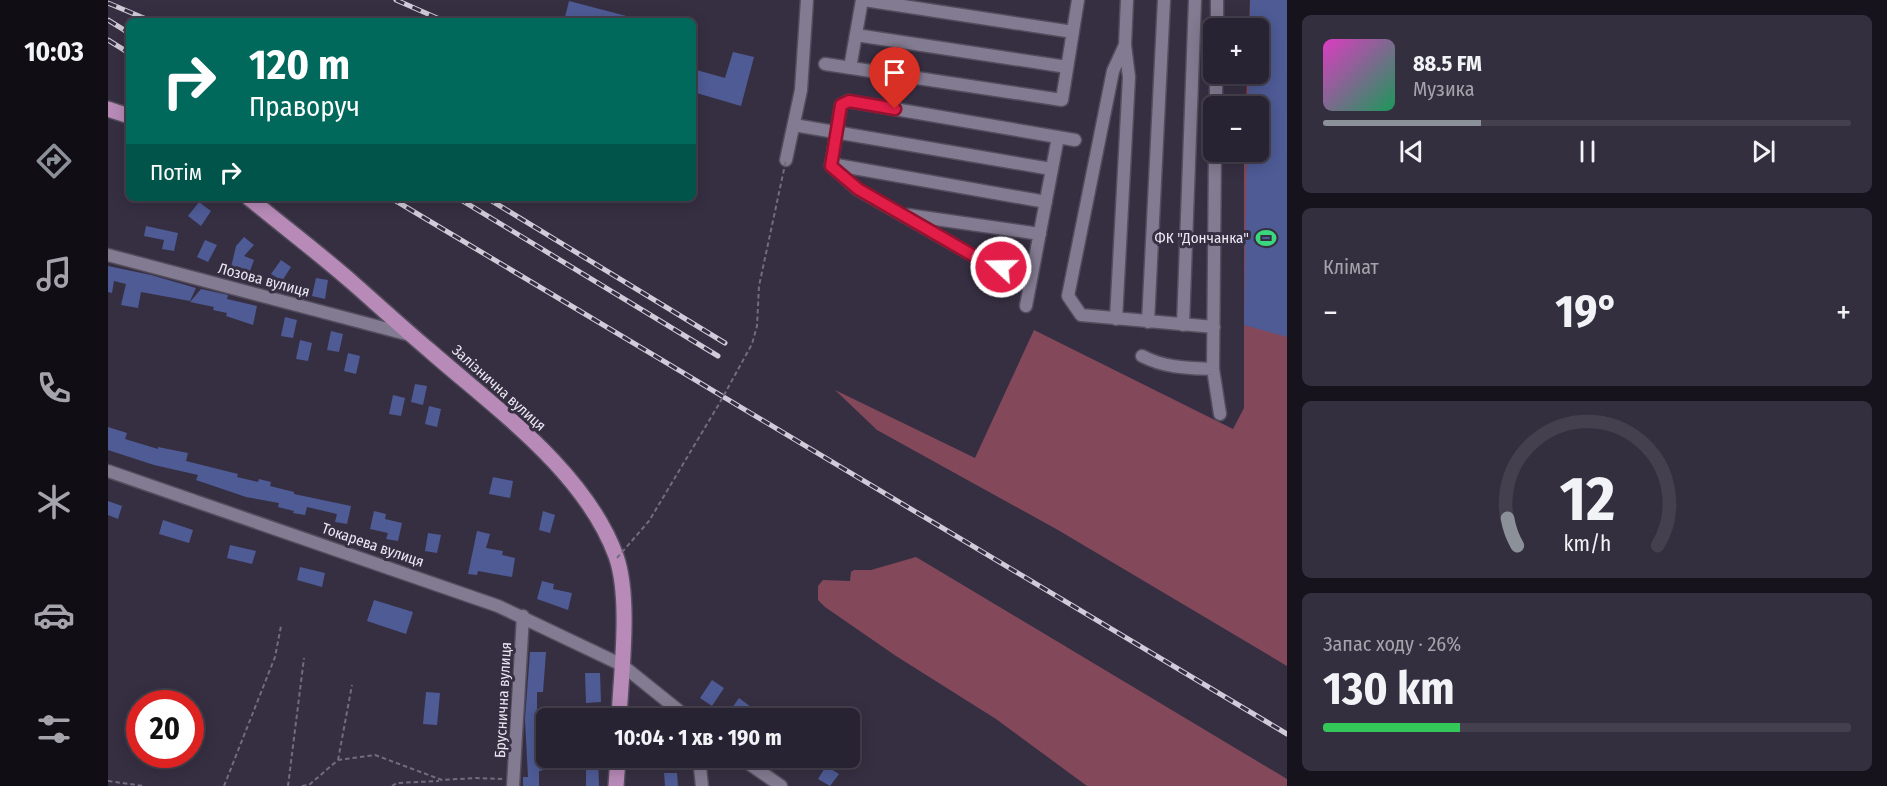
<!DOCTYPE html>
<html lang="uk">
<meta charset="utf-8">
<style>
body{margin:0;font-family:"Fira Sans Condensed",sans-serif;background:#342f3e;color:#f1f3f6;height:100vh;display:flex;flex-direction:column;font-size:22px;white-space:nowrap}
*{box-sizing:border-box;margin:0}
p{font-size:20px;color:#a5a4ac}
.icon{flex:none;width:33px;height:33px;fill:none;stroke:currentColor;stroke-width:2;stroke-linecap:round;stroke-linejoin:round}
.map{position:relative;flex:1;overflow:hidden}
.side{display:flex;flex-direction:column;gap:15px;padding:15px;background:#16131c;width:600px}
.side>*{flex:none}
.banner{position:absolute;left:18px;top:18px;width:570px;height:183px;border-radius:9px;box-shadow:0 3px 15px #0003,0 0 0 2px #44404d;background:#00695c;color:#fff;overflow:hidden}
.fabs{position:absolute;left:1095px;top:18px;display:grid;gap:12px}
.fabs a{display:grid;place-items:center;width:66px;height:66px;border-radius:9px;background:#282332;box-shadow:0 3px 15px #0003,0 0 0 2px #44404d;font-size:30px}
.speed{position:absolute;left:18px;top:690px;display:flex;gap:12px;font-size:30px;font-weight:700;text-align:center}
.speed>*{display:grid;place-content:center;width:78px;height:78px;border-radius:50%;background:#282332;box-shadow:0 3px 15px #0003,0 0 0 2px #44404d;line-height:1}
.speed .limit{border:9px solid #d22;background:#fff;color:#111}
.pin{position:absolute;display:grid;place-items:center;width:51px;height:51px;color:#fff;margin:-62px -26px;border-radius:50% 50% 50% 0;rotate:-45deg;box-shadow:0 0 6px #0007}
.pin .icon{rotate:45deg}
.me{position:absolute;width:66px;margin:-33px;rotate:291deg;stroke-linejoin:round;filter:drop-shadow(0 0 4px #0008)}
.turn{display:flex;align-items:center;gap:21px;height:126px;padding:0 24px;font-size:27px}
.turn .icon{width:78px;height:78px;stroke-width:2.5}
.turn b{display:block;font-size:42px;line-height:51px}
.then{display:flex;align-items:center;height:57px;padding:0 24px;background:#0003;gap:12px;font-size:22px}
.big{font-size:45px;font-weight:700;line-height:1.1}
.side .widget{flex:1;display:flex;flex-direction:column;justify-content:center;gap:9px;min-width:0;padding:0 21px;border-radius:9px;background:#342f3e}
.side .dial{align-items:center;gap:0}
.dial svg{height:156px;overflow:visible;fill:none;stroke:#44404d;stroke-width:7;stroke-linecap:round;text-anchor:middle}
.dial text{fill:#f1f3f6;stroke:none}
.song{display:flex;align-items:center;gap:18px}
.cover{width:72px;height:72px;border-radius:9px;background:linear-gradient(135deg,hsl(310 70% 55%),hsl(150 70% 35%))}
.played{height:6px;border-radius:3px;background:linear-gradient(90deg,#8c9099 30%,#44404d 30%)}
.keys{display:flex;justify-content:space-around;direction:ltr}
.heat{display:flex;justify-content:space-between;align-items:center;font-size:33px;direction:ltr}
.charge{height:9px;border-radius:4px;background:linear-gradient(90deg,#34c759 26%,#44404d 0)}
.trip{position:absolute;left:428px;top:708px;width:324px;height:60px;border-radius:9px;background:#282332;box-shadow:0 3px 15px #0003,0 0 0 2px #44404d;font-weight:700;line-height:60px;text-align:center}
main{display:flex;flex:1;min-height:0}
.dock{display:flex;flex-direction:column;width:108px;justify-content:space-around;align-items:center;background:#100e14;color:#a5a4ac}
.dock .icon{width:42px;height:42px}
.dock .active{color:#8c9099}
.dock b{font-size:27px;color:#f1f3f6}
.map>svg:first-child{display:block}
</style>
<main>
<nav class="dock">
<b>10:03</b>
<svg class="icon active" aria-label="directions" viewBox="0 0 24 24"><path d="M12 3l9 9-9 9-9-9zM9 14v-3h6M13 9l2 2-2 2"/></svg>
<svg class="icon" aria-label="music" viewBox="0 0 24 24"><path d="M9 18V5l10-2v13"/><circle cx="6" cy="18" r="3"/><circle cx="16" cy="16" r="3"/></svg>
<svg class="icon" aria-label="phone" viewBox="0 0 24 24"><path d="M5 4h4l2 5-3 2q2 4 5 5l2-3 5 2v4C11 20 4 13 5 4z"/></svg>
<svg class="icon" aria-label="climate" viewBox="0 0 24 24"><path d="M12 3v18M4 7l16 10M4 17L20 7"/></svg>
<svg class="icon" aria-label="car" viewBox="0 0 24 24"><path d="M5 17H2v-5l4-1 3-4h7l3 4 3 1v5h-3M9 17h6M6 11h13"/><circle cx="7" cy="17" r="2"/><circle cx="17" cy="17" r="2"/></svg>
<svg class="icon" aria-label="filters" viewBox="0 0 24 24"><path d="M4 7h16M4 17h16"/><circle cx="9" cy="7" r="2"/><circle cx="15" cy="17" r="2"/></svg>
</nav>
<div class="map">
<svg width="1179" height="786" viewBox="0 0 1179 786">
<rect width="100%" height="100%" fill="#362f42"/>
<path fill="#83485a" d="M 1142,0 L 1179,0 L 1179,666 L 950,530 L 769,430 L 727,390 L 867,458 L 926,330 L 1125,429 L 1136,408 L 1136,152 L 1150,152 L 1150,106 L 1138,106 L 1139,74 L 1150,74 L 1150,28 L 1141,28 Z
M 808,557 L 1179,779 L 1179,786 L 979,786 L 888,719 L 788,656 L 717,607 L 710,600 L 710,586 L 715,580 L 742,581 L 743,572 L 746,570 L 763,570 Z"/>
<path fill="#4e5b95" d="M 1142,0 L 1179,0 L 1179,337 L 1136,325 L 1139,152 L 1150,152 L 1150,106 L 1140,106 L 1141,74 L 1150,74 L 1150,28 L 1142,28 Z
M 461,1 L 526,18 L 526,21 L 456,21 Z
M 625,52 L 646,57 L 633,106 L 585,92 L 585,69 L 617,78 Z
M 91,202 L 103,211 L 93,226 L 80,216 Z
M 38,226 L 70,233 L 66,251 L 54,249 L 56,240 L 36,236 Z
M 136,237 L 146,245 L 136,256 L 146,260 L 142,271 L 128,266 L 121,276 L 128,246 Z
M 97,240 L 109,245 L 100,262 L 89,257 Z
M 173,260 L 183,267 L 174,281 L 163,274 Z
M 0,266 L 43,275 L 88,288 L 82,301 L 33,292 L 30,308 L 13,305 L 18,284 L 6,281 L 4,293 L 0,292 Z
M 208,278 L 220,280 L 217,299 L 204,296 Z
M 93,289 L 120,295 L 119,299 L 149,306 L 145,325 L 118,316 L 119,313 L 105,310 L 106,307 L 82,302 Z
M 177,317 L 189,320 L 185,338 L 173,336 Z
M 223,331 L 235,334 L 231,352 L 219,350 Z
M 192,340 L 204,343 L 200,361 L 188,359 Z
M 240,353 L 252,356 L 248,374 L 236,371 Z
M 307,384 L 319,386 L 315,405 L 303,402 Z
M 285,395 L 297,398 L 293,416 L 281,414 Z
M 321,406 L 333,409 L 329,427 L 317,424 Z
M 0,427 L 19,433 L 17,439 L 50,449 L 50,447 L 80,453 L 78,461 L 130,474 L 129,477 L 150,482 L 151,479 L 163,482 L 162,486 L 186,492 L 186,494 L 243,506 L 239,524 L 227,522 L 229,514 L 199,507 L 197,515 L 185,513 L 186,511 L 170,507 L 171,503 L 138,497 L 88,480 L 90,475 L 46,465 L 0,450 Z
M 385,477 L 405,481 L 402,498 L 381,494 Z
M 0,501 L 14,506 L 10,519 L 0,515 Z
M 266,511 L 278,514 L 277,519 L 294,523 L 290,541 L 278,539 L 280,533 L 262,529 Z
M 435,511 L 447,515 L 442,533 L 431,530 Z
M 55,520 L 85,530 L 81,543 L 51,534 Z
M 369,531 L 382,534 L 378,548 L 395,551 L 394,555 L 407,558 L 404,577 L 370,571 L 369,575 L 360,574 Z
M 320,533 L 333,535 L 329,553 L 317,551 Z
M 122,545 L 148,551 L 144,564 L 119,558 Z
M 192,567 L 217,573 L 214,587 L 189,580 Z
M 434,581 L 446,584 L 445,589 L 464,593 L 460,610 L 429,599 Z
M 266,600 L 305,612 L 298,634 L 259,621 Z
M 422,652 L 438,652 L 435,692 L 429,692 L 429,724 L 433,724 L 433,755 L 436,755 L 436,770 L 431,771 L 431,786 L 415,786 L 415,777 L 420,777 L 417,719 Z
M 477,673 L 492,673 L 493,702 L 478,703 Z
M 604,680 L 616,688 L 604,706 L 592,698 Z
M 318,692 L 332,693 L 329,725 L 315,724 Z
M 631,698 L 643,707 L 635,718 L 617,718 Z
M 465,706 L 478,706 L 478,718 L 465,718 Z
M 478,758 L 490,758 L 491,786 L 478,786 Z
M 718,766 L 731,774 L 722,786 L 710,779 Z
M 556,773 L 569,773 L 570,786 L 557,786 Z"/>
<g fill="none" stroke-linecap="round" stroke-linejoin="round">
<g stroke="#534d5d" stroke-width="15">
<path id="minor" d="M 756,0 L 965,32
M 1109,28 L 1109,0
M 748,35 L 959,67
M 1017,45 L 1005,71 L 960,296 L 973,315 L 1106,327
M 717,64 L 954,100 L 970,0
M 742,68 L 754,0
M 1108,106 L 1108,74
M 686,125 L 943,169
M 1107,152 L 1105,369 L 1112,414
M 678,160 L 693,90 L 699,0
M 723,164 L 938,202
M 800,215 L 932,234
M 0,255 L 302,335
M 924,274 L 878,263 L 749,189 L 723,166 L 733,105 L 740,101 L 967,140
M 918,306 L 950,137
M 1008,319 L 1021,77 L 1017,45 L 1019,0
M 1040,322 L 1056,0
M 1075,325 L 1087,0
M 1034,356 C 1057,368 1080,368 1105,369
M 0,471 L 390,606 L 514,665 L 580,718
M 591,758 L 594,786
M 633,758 L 673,786
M 405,786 L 415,616"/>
</g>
<g stroke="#534d5d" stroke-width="18">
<path id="major" d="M 0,109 L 21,116
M 141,198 C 176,227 212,254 246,284 C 271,306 296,329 321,350 C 387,408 477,471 508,556 C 523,598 513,673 511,718
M 508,786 L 510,758"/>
</g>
<path stroke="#726c7d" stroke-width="2" stroke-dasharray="4.5 3" stroke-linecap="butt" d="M 230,760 L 244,685
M 0,781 L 36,786
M 116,786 L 167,657 L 173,626
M 180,786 L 196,658
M 194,786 L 201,785 L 230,760 L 267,755 L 334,780 L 368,778 L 395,779
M 284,786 L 289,783 L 331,781"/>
<use href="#minor" stroke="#837b91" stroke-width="12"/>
<use href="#major" stroke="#b78ab7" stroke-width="15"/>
<g stroke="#cfcbd8" stroke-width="5">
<path id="rail" d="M 288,0 L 336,21
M 0,3 L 43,21
M 0,20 L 21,33
M 0,40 L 21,53
M 283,198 L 1179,734
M 350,198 L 610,356
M 379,198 L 617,343"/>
</g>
<use href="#rail" stroke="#362f42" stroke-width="3" stroke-dasharray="9" stroke-linecap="butt"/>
<path stroke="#726c7d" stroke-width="2" stroke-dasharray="4.5 3" stroke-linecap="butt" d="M 509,558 L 541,521 L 611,404 L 644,344 L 649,326 L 651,286 L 678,160"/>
</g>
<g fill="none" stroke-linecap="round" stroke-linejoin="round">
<g stroke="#92132f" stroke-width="15">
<path id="route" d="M 787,109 L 741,101 L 733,105 L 723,166 L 750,189 L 878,263 L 893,267"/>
</g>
<use href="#route" stroke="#e11d48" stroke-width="10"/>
</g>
<defs>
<g id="stadium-bare" transform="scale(1.62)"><path d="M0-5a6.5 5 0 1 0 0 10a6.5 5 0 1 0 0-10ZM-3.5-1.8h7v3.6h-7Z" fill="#3bd77e" stroke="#362f42" stroke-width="2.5" paint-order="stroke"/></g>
</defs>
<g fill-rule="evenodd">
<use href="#stadium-bare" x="1158" y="238"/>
</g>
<g text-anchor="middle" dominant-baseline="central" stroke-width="6" stroke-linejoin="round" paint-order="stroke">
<g font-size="15" fill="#ebe7f3" stroke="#362f42" text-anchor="end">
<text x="1141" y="238">ФК "Дончанка"</text>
</g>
<g font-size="15" fill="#ebe7f3" stroke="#362f42">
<text transform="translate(156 280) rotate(15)">Лозова вулиця</text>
<text transform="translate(391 388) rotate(42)">Залізнична вулиця</text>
<text transform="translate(265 545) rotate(19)">Токарева вулиця</text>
<text transform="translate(395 700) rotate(-87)">Бруснична вулиця</text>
</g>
</g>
</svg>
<div class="fabs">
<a>+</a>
<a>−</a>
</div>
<div class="speed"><div class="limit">20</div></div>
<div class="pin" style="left:787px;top:109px;background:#d93025"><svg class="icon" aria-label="arrive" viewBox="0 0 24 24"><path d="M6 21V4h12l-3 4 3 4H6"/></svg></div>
<svg class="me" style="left:893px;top:267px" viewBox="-20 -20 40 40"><circle r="17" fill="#e11d48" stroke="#fff" stroke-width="3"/><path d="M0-11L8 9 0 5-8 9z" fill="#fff"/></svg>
<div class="trip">10:04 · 1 хв · 190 m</div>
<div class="banner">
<div class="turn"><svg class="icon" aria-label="right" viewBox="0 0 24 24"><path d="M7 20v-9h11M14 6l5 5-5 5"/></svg><div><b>120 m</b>Праворуч</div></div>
<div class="then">Потім<svg class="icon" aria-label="right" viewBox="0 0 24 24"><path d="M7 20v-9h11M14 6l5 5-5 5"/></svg></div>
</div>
</div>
<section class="side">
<div class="widget">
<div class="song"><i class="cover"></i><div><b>88.5 FM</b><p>Музика</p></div></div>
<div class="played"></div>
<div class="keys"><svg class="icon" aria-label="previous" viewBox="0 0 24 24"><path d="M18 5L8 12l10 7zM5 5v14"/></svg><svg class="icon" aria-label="pause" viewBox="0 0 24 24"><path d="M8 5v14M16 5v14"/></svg><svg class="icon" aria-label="next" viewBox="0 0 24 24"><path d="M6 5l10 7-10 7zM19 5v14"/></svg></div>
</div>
<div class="widget"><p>Клімат</p>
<div class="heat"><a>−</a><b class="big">19°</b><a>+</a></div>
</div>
<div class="widget dial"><svg viewBox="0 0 100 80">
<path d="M14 69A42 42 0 1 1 86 69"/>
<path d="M14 69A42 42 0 0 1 9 55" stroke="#8c9099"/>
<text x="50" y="56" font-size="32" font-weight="700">12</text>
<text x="50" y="72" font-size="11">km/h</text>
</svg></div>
<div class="widget"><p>Запас ходу · 26%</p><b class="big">130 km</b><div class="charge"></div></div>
</section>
</main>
